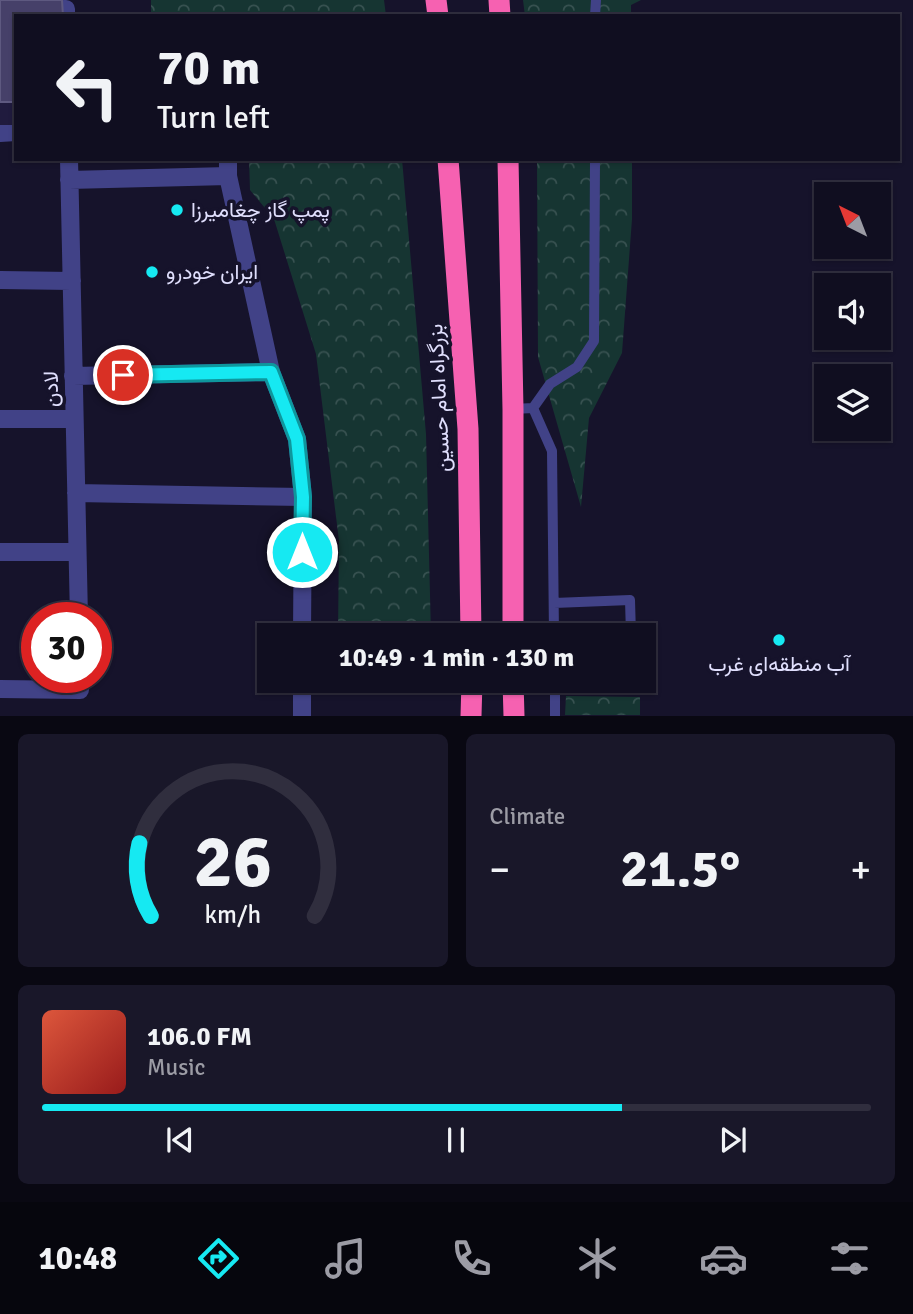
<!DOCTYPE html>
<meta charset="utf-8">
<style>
body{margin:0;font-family:Signika,Vazirmatn,sans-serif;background:#191729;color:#f1f3f6;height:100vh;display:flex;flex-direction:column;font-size:26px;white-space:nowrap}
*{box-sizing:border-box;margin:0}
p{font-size:23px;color:#9c9ca5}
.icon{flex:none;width:38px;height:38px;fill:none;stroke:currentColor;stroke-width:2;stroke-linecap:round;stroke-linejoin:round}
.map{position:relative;height:716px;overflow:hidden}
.side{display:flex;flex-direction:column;gap:18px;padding:18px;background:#090812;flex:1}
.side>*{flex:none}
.hud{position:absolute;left:14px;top:14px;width:886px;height:147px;border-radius:0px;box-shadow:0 2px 5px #0004,0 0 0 2px #302e3e;background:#100e20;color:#f1f3f6;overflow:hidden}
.needle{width:46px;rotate:318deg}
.buttons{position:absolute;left:814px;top:182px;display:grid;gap:14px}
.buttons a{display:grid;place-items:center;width:77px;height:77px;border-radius:0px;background:#100e20;box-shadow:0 2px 5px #0004,0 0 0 2px #302e3e;font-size:35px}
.speed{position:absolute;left:21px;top:602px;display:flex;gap:14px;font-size:35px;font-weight:700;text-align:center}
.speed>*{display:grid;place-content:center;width:91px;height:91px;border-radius:50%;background:#100e20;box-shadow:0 2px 5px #0004,0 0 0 2px #302e3e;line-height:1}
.speed .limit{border:10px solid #d22;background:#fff;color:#111}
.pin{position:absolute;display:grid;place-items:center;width:60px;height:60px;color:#fff;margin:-30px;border:4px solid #fff;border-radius:50%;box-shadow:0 2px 7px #0007}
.me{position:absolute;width:77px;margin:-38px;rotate:0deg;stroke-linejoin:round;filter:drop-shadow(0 0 5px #0008)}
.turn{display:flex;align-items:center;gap:24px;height:147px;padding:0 28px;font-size:32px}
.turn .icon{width:91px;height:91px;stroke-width:2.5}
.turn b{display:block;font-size:49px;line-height:60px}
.big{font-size:52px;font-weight:800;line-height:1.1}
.side .widget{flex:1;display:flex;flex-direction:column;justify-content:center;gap:10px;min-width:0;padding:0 24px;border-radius:10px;background:#191729}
.side .dial{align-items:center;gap:0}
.dial svg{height:182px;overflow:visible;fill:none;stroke:#302e3e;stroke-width:7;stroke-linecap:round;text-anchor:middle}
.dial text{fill:#f1f3f6;stroke:none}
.song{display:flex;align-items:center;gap:21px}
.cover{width:84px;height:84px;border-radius:10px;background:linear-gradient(135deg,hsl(10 70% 55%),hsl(0 70% 35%))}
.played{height:7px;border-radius:4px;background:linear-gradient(90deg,#16e9f2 70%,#302e3e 70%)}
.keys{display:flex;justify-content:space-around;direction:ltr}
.heat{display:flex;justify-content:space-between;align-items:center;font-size:38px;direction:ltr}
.side .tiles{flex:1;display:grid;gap:18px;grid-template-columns:1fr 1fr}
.widget:last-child{grid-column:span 2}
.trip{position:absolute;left:257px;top:623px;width:399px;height:70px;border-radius:0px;background:#100e20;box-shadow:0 2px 5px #0004,0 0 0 2px #302e3e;font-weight:800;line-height:70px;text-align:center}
.menu{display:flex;height:112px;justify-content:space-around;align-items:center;background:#06060d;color:#9c9ca5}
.menu .icon{width:49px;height:49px}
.menu .selected{color:#16e9f2}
.menu b{font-size:32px;color:#f1f3f6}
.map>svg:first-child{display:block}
</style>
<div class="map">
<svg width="913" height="716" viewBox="0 0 913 716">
<defs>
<pattern id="forest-crowns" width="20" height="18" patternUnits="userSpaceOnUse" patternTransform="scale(1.75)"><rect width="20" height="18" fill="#163532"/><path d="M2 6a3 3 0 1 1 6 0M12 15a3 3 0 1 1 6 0" fill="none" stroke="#385251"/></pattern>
</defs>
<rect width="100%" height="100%" fill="#16132b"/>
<path fill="url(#forest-crowns)" d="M 151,0 L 384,0 L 386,16 L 151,16 Z
M 523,0 L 641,0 L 631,5 L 631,16 L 525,16 Z
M 249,159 L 402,159 L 426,434 L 431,635 L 338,635 L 339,541 L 316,354 L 274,219 L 250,190 Z
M 537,159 L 632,159 L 632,219 L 622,353 L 589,418 L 581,507 L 538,357 Z
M 566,696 L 640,697 L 640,715 L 565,715 Z"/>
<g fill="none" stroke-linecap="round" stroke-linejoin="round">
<path stroke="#414287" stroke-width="10" d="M 595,16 L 596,0
M 533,408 L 552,451 L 554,635
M 513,409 L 533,408 L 550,384 L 577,367 L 594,341 L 595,159
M 554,603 L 630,600 L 631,635
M 555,681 L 555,716"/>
<path stroke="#414287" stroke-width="18" d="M 0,10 L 66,9 L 66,16
M 0,133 L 16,132
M 69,159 L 79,618
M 228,176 L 271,372 L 297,439 L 303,497 L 302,635
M 69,180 L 228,176 L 228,159
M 0,280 L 72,281
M 73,376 L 271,372
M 0,419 L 74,419
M 76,493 L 303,497
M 0,552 L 77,552
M 0,689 L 80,690 L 80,677
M 302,716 L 302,681"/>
<path stroke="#f661b1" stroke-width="21" d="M 436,0 L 438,16
M 499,0 L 500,16
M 448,159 L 468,429 L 471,635
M 508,159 L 513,409 L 513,635
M 513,681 L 514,716
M 471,716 L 472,681"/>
</g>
<path fill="#201b3e" d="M 0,102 L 16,102 L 16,125 L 0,125 Z"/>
<path fill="#464069" stroke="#5e5980" stroke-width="2" d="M 0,0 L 62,0 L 63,16 L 16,16 L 16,102 L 0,102 Z"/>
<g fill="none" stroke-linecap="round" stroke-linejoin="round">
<g stroke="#0e979d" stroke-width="18">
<path id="route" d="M 123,375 L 271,372 L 297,439 L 303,497 L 302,552"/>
</g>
<use href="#route" stroke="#16e9f2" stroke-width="12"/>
</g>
<g fill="#16e9f2" stroke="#16132b" stroke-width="2.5">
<circle cx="177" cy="210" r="7"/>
<circle cx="152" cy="272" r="7"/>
<circle cx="779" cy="640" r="7"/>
</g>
<g text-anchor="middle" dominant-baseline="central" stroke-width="7" stroke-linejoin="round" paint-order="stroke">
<g font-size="21" fill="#e0dffd" stroke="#16132b" text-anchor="start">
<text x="191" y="210">پمپ گاز چغامیرزا</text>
<text x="166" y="272">ایران خودرو</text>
<text x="779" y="664" text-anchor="middle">آب منطقه‌ای غرب</text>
</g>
<g font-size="21" fill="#e0dffd" stroke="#16132b">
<text transform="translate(51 389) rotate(-91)">لادن</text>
<text transform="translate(439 398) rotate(-93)">بزرگراه امام حسین</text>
</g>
</g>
</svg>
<div class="buttons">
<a><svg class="needle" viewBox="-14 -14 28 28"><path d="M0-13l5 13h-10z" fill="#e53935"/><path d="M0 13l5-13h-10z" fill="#9c9ca5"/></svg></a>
<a><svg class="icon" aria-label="sound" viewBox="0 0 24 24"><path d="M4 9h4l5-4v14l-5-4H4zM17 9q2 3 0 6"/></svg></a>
<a><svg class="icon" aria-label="layers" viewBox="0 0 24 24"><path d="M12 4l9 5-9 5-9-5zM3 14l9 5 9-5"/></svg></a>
</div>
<div class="speed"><div class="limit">30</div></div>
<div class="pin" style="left:123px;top:375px;background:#d93025"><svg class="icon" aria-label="arrive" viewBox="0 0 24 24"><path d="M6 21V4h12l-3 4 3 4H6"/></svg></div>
<svg class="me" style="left:302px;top:552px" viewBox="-20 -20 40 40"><circle r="17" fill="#16e9f2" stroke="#fff" stroke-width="3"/><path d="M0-11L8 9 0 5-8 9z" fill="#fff"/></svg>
<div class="trip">10:49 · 1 min · 130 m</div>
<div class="hud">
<div class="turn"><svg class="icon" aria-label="left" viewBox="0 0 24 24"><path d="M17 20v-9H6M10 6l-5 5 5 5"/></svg><div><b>70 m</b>Turn left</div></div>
</div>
</div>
<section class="side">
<div class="tiles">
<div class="widget dial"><svg viewBox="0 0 100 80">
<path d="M14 69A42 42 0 1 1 86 69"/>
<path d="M14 69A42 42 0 0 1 9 37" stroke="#16e9f2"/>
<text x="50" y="56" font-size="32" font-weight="700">26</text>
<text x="50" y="72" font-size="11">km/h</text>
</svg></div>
<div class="widget"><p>Climate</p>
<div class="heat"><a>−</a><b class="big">21.5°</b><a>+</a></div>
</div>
<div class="widget">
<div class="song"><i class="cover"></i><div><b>106.0 FM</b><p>Music</p></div></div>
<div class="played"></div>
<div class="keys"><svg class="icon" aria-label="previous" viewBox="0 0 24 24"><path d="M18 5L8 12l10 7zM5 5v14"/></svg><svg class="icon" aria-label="pause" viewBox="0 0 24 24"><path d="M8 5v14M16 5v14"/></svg><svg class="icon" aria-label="next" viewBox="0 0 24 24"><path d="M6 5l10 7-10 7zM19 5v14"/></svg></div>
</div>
</div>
</section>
<nav class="menu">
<b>10:48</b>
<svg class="icon selected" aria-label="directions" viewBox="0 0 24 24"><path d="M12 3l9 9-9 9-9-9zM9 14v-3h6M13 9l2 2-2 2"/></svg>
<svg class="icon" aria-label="music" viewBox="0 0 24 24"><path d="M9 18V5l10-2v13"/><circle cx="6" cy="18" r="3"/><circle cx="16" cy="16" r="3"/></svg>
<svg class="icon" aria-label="phone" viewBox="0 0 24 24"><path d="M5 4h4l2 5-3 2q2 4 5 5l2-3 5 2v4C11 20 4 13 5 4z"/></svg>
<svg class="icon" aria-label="climate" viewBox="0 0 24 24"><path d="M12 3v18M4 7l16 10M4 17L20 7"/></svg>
<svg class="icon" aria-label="car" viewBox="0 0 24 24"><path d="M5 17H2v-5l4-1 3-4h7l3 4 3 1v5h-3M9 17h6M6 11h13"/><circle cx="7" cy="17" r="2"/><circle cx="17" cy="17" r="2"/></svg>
<svg class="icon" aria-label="filters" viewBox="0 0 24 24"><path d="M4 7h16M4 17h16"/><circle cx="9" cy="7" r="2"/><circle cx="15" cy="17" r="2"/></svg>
</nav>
